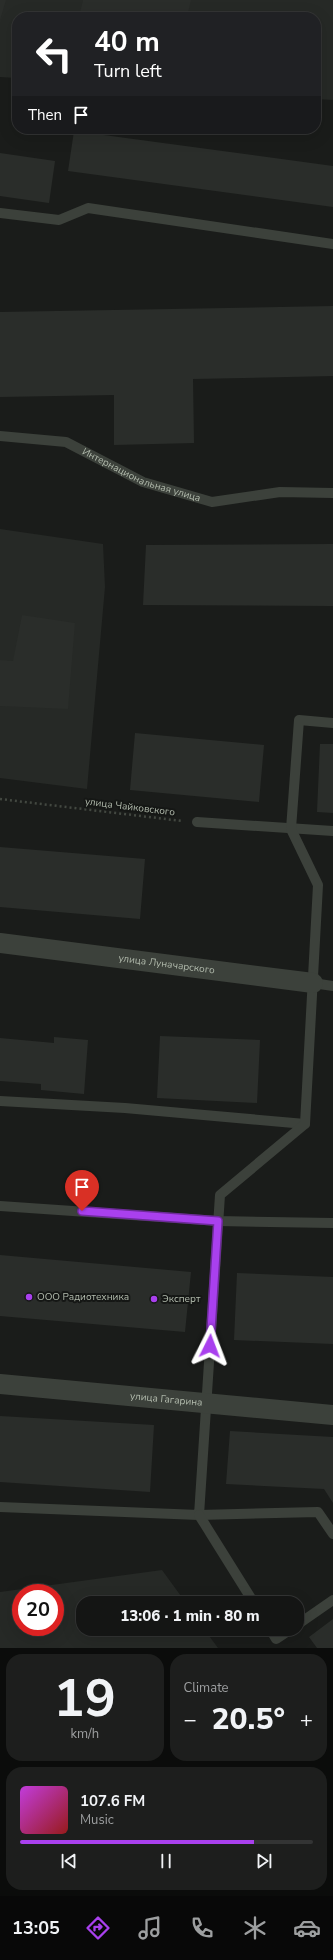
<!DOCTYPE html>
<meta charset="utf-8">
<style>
body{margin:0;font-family:"Nunito Sans",sans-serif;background:#1d1e1d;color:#f1f3f6;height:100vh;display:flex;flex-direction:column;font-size:15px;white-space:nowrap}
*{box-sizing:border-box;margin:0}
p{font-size:13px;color:#9d9fa0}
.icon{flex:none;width:22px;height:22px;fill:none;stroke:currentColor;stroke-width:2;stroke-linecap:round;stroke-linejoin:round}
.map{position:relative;height:1648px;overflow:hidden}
.details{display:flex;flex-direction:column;gap:6px;padding:6px;background:#0b0c0b;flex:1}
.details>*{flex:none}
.hud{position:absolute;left:12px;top:12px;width:309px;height:122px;border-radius:16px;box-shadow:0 4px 16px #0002,0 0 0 1px #333434;background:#202124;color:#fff;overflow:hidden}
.speed{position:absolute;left:12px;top:1584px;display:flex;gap:8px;font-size:20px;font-weight:700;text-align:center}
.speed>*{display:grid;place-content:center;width:52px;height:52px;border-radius:50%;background:#141514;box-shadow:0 4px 16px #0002,0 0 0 1px #333434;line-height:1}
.speed .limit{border:6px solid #d22;background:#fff;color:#111}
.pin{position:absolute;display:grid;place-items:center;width:34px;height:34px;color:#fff;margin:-41px -17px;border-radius:50% 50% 50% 0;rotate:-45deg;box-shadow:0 0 4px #0007}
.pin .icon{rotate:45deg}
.me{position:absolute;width:44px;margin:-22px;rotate:3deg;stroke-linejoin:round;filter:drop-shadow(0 0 3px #0008)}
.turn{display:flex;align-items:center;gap:14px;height:84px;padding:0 16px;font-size:18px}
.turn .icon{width:52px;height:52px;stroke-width:2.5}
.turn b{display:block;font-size:28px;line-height:34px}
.then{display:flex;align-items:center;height:38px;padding:0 16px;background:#0003;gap:8px;font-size:15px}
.big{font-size:30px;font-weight:800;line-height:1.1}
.details .widget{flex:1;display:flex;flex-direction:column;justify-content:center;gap:6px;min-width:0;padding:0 14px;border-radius:16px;background:#1d1e1d}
.details .dial{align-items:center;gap:0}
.dial b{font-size:52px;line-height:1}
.song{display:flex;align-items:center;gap:12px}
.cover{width:48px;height:48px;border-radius:6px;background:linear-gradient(135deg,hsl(290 70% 55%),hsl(0 70% 35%))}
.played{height:4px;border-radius:2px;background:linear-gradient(90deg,#a940ee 80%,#333434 80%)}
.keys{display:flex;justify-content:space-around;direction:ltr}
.heat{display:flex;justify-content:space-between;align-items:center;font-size:22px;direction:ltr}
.details .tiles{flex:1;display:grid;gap:6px;grid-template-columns:1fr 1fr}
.widget:last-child{grid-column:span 2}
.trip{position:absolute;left:76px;top:1596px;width:228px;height:40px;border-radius:16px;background:#141514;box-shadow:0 4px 16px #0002,0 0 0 1px #333434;font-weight:800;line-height:40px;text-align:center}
.dock{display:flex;height:64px;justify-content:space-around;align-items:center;background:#080808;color:#9d9fa0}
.dock .icon{width:28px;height:28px}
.dock .selected{color:#a940ee}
.dock b{font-size:18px;color:#f1f3f6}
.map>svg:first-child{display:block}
</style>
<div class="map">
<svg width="333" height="1648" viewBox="0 0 333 1648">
<rect width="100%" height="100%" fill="#1a1c1a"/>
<path fill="#262926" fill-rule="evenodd" d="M 0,0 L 333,0 L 333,100 L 316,99 L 316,17 L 17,17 L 17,78 L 0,77 Z
M 0,529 L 103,544 L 105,587 L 87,789 L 0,778 Z
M 162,1570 L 186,1603 L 83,1603 L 83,1629 L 204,1629 L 218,1648 L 0,1648 L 0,1592 ZM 21,1593 L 55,1593 L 55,1627 L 21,1627 Z"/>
<path fill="#2a2d2a" d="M 0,0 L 6,0 L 0,20 Z
M 83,0 L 191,0 L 187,17 L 79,17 Z
M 74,131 L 333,166 L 333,207 L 68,171 Z
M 0,153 L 55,161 L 49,203 L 0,196 Z
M 333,306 L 333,376 L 193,379 L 194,443 L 114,445 L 114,395 L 0,397 L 0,312 Z
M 333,544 L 333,606 L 143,605 L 146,545 Z
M 22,615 L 75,623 L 68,709 L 0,706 L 0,660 L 13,661 Z
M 135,733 L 264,745 L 259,802 L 130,790 Z
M 320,744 L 333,744 L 333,813 L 317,812 Z
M 0,847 L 145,859 L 140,919 L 0,907 Z
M 160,1036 L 260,1040 L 257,1103 L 157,1098 Z
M 54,1037 L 88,1040 L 84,1094 L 41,1090 L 41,1084 L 0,1081 L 0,1038 L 54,1043 Z
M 0,1255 L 191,1272 L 185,1332 L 0,1316 Z
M 237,1273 L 333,1277 L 333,1344 L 234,1340 Z
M 0,1416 L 154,1425 L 150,1492 L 0,1482 Z
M 230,1431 L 333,1437 L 333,1503 L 324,1489 L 226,1484 Z
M 333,1619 L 333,1648 L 317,1648 L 309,1637 Z"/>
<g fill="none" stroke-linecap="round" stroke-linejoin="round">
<path stroke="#434841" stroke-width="2.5" stroke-dasharray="2 3" stroke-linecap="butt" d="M 0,799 L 182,821"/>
<g stroke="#3c413b" stroke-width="10">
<path d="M 0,213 L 59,220 L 88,208 L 333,244"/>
<path id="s1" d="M 0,436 L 66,442 L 143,482 L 212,502 L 280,492 L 333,493"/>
<path d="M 197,822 L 333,831"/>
<path d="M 313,983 L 333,986"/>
<path d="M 0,1101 L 125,1108 L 305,1124"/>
<path d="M 0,1206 L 218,1221 L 333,1223"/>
<path d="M 0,1507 L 199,1515 L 220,1195 L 305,1124 L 318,885 L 291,829 L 299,720 L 333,723"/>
<path d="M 199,1515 L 318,1512 L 333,1534"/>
<path d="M 199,1515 L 254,1603"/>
<path d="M 297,1625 L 333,1600"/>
<path d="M 270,1629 L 276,1639 L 291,1629"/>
</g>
<g stroke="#3c413b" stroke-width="20">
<path id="s2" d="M 0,943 L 313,983"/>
<path id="s3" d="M 0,1384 L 333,1415"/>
</g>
</g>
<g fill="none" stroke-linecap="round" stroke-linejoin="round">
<g stroke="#6e2a9b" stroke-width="10">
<path id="route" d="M 82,1211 L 218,1221 L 210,1346"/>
</g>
<use href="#route" stroke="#a940ee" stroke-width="7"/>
</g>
<g fill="#a940ee" stroke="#151715" stroke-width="1.5">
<circle cx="29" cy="1297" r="4"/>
<circle cx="154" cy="1299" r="4"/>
</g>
<g text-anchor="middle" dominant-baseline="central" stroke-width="4" stroke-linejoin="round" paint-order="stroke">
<g font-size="10" fill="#b2bbad" stroke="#151715">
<text stroke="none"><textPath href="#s1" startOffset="149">Интернациональная улица</textPath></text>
<text transform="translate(130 807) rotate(7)">улица Чайковского</text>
<text stroke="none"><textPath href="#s2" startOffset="168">улица Луначарского</textPath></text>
<text stroke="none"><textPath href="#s3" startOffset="167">улица Гагарина</textPath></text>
</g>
<g font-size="10" fill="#b2bbad" stroke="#151715" text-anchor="start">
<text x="37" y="1297">ООО Радиотехника</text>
<text x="162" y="1299">Эксперт</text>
</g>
</g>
</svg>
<div class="speed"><div class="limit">20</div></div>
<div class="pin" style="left:82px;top:1211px;background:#d93025"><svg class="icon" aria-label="arrive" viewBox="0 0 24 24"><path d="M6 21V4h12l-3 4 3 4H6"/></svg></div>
<svg class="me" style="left:210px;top:1346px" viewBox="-20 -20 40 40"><path d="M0-17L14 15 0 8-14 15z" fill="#a940ee" stroke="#fff" stroke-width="4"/></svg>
<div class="trip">13:06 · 1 min · 80 m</div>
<div class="hud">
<div class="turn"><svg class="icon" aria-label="left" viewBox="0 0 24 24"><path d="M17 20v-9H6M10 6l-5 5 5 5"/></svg><div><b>40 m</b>Turn left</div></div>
<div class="then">Then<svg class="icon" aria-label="arrive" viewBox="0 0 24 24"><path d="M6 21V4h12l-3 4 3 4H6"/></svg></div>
</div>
</div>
<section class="details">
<div class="tiles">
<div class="widget dial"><b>19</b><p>km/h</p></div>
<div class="widget"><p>Climate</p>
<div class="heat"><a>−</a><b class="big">20.5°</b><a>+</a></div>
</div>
<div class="widget">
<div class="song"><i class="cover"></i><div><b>107.6 FM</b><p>Music</p></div></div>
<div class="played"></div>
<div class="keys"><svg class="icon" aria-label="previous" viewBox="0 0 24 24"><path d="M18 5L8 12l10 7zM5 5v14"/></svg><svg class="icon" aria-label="pause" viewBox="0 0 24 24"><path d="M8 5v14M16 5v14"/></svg><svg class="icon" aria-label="next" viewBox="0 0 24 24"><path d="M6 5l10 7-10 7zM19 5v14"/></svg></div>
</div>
</div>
</section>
<nav class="dock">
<b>13:05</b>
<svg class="icon selected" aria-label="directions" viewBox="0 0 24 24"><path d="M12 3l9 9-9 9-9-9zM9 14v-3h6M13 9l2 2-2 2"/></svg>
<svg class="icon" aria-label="music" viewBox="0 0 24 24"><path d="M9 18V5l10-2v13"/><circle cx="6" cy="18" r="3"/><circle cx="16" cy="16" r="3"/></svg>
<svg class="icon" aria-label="phone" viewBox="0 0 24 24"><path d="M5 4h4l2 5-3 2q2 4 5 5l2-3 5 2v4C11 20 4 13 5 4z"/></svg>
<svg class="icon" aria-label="climate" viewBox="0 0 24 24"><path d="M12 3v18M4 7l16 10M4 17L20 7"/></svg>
<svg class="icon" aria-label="car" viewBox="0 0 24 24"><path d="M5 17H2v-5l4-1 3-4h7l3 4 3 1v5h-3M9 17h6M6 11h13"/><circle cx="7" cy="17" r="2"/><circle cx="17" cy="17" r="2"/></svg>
</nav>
